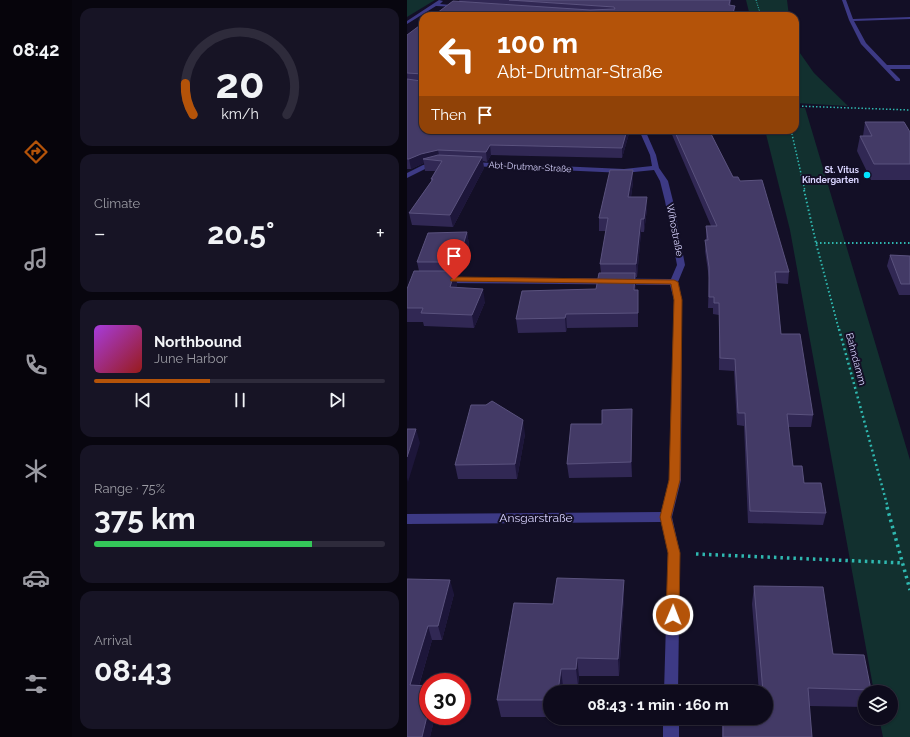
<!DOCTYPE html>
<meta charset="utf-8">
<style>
body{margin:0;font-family:Raleway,sans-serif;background:#171425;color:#f1f3f6;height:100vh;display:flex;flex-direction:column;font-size:15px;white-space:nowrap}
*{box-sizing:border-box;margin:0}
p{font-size:13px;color:#9b9ba3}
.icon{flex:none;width:22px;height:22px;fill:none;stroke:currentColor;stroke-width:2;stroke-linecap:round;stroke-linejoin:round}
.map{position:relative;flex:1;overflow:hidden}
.panel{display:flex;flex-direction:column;gap:8px;padding:8px;background:#08060f;width:335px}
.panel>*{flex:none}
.hud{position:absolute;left:12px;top:12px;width:380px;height:122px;border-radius:12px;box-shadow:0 1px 3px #0004,0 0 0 1px #2e2b3b;background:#b45309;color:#fff;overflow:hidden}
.controls{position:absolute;left:451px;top:685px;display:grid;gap:8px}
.controls a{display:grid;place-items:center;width:40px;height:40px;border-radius:50%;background:#0e0b1c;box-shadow:0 1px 3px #0004,0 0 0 1px #2e2b3b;font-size:20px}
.speed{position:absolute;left:12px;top:673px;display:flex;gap:8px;font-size:20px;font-weight:700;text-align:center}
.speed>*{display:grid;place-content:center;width:52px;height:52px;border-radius:50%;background:#0e0b1c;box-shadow:0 1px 3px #0004,0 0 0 1px #2e2b3b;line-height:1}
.speed .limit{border:6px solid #d22;background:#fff;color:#111}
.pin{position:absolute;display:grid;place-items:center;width:34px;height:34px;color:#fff;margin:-41px -17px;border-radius:50% 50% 50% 0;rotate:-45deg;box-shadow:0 0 4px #0007}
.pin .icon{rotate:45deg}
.me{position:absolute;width:44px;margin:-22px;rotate:1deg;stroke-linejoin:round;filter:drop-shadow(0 0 3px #0008)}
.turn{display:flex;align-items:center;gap:14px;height:84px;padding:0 12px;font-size:18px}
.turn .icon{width:52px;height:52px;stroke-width:2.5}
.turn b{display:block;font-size:28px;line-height:34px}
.then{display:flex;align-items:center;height:38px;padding:0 12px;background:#0003;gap:8px;font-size:15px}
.big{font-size:30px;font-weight:700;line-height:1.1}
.panel .tile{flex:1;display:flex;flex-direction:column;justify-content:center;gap:6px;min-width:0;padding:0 14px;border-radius:12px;background:#171425}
.panel .dial{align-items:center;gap:0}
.dial svg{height:104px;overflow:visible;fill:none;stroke:#2e2b3b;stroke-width:7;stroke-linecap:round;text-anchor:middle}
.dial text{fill:#f1f3f6;stroke:none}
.song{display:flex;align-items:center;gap:12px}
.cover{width:48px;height:48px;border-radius:6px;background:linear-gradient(135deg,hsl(280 70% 55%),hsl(0 70% 35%))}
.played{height:4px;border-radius:2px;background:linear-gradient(90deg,#b45309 40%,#2e2b3b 40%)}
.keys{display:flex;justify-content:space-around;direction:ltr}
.heat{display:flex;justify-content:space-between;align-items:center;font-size:22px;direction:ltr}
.charge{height:6px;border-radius:3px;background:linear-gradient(90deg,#34c759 75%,#2e2b3b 0)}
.trip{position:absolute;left:136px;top:685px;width:230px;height:40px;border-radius:20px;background:#0e0b1c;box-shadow:0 1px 3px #0004,0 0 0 1px #2e2b3b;font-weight:700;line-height:40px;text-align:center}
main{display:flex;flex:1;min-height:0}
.tabs{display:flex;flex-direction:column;width:72px;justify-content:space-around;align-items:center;background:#06040b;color:#9b9ba3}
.tabs .icon{width:28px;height:28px}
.tabs .active{color:#b45309}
.tabs b{font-size:18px;color:#f1f3f6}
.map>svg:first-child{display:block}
</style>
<main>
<nav class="tabs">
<b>08:42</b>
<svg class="icon active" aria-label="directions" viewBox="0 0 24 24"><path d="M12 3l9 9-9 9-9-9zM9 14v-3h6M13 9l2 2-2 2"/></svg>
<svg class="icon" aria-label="music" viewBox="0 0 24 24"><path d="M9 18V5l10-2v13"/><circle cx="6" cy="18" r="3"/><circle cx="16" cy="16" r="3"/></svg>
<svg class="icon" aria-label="phone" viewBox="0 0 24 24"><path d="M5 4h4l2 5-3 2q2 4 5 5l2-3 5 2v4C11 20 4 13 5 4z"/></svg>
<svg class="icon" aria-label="climate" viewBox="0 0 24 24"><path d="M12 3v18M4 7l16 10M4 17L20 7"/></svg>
<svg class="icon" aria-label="car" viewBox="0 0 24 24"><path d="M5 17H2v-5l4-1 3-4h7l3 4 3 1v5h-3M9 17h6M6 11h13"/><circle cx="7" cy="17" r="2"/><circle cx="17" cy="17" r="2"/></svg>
<svg class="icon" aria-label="filters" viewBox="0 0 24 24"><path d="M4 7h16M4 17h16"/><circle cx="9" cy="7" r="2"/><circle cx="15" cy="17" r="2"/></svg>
</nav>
<section class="panel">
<div class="tile dial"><svg viewBox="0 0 100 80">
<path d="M14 69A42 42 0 1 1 86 69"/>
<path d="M14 69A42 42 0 0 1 8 45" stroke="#b45309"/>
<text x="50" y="56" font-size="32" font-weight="700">20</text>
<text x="50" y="72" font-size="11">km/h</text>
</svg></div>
<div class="tile"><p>Climate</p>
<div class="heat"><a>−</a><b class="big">20.5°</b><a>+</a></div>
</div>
<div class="tile">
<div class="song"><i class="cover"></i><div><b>Northbound</b><p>June Harbor</p></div></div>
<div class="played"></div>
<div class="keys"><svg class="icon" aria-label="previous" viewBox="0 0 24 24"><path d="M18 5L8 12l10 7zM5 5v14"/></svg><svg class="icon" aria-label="pause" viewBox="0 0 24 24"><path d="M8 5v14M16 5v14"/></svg><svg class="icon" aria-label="next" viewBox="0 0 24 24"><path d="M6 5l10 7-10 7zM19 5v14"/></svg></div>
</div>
<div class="tile"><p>Range · 75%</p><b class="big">375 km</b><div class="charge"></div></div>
<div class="tile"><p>Arrival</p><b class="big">08:43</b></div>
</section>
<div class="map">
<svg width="503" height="737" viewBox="0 0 503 737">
<rect width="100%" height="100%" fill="#130f26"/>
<path fill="#12302f" d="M 0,0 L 28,0 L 0,17 Z
M 339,0 L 380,0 L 382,16 L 343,16 Z
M 388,46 L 407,73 L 441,106 L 388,103 Z
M 388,108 L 398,108 L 399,111 L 503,460 L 503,737 L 476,737 L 472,718 L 484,718 L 484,692 L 467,692 L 383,230 L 358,130 L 388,130 Z"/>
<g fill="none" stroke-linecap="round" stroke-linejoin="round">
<path stroke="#2fb8b0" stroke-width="1" stroke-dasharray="1 1.5" stroke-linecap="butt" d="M 349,0 L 354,16"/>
<path stroke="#2fb8b0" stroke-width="1.5" stroke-dasharray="1.5 2" stroke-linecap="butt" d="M 388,106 L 503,110
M 384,130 L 398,191"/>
<path stroke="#2fb8b0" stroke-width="2" stroke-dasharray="1.5 2.5" stroke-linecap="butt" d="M 397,190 L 409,243 L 432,330
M 409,243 L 503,243"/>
<path stroke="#2fb8b0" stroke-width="2.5" stroke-dasharray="2 3" stroke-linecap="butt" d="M 432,329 L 481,508"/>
<path stroke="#2fb8b0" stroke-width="3.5" stroke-dasharray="2.5 4" stroke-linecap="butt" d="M 480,507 L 503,590
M 289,554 L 497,563"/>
<path fill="#3d3a85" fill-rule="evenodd" d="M 32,0 L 36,1 L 33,4 L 55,6 L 53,7 L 29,6 L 0,24 L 0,21 Z
M 435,0 L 439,0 L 446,19 L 503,17 L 503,19 L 447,21 L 459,43 L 480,65 L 503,65 L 503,69 L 483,69 L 493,79 L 493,81 L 489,81 L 454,44 L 442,20 Z
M 232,130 L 238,130 L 249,155 L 252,168 L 261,181 L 266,201 L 278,265 L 271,282 L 275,300 L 274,480 L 265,517 L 273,553 L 271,692 L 257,692 L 261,553 L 254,522 L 0,524 L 0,514 L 254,512 L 262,480 L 267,300 L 263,285 L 36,283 L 32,280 L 36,277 L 264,279 L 270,265 L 258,201 L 253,181 L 247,170 L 217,173 L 63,166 L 60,164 L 63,162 L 217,169 L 245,166 L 243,155 Z
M 29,162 L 32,164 L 31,165 L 20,168 L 0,178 L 0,173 L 16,165 Z
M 256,718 L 272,718 L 272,737 L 256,737 Z"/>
</g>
<path fill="#312854" d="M 52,0 L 324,0 L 323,6 L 328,13 L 327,16 L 26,16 L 53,2 Z
M 0,35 L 223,130 L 215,158 L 84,155 L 80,162 L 76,161 L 77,168 L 46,227 L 5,225 L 2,213 L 24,182 L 24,179 L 28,171 L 18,171 L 17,163 L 4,169 L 0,169 Z
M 458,122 L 503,132 L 503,180 L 464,180 L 450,151 L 453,136 L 456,136 Z
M 263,130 L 305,130 L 305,136 L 326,177 L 333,181 L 382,272 L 381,284 L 369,283 L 374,334 L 406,415 L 404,427 L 381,427 L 386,466 L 397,483 L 419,513 L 416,525 L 341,523 L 337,426 L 330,425 L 327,371 L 312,370 L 312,315 L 306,314 L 306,308 L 301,308 L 302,278 L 298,251 L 299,240 L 299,226 L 304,226 Z
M 226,170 L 226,182 L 224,197 L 240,209 L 237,232 L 234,232 L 230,277 L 229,277 L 228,290 L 231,290 L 231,327 L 160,328 L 159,332 L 111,333 L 109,319 L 189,289 L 194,273 L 193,264 L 199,231 L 192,231 L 192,218 Z
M 60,232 L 62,245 L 53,275 L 49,275 L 50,284 L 49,288 L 78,302 L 67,328 L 17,326 L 16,322 L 0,322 L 0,289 L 12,271 L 10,262 Z
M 483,255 L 503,256 L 503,295 L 492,295 L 480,266 Z
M 225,409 L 225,477 L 162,478 L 160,464 L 195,424 Z
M 118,434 L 110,479 L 51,479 L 48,465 Z
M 0,579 L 47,594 L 35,640 L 25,640 L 12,686 L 21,716 L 28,716 L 23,737 L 0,737 Z
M 217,580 L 217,597 L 212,676 L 172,676 L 171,686 L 156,686 L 143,692 L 143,717 L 94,717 L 90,700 L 146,604 Z
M 347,586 L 426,654 L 464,690 L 463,692 L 458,692 L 458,707 L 402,706 L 405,737 L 315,737 L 315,718 L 359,718 L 359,692 L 352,692 L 345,604 Z"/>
<path fill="#1d163a" d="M 328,6 L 328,13 L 327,16 L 325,16 Z
M 220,130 L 223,130 L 215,158 L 215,148 Z
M 83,145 L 84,155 L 80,162 L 79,152 Z
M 31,150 L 33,160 L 16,159 L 17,163 L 4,169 L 2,159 L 14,154 Z
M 75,157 L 77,168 L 46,227 L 43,215 Z
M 226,170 L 226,182 L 222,209 L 221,197 Z
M 240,197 L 240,209 L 237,232 L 237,219 Z
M 234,219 L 234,232 L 230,277 L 229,264 Z
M 60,232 L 62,245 L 53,275 L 51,262 Z
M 48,271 L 50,284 L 45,301 L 43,287 Z
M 228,273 L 229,286 L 227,303 L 227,290 Z
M 76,289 L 78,302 L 67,328 L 65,315 Z
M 159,314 L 160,328 L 159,332 L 158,318 Z
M 225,409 L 225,477 L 224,462 Z
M 116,420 L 118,434 L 110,479 L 108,464 Z
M 9,429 L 13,443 L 1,482 L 0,478 L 0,457 Z
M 43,580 L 47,594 L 35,640 L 31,626 Z
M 217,580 L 217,597 L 212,676 L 211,659 Z
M 21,626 L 25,640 L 8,699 L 3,685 Z
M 170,658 L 172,676 L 171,686 L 169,669 Z
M 154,669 L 156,686 L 156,692 L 151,692 Z
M 21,712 L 21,716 L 28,716 L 23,737 L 15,737 Z"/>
<path fill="#433a66" stroke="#5a527e" d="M 102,0 L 323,0 L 322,5 L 328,6 L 325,16 L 26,16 L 46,1 L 183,10 L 208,9 L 207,7 Z
M 16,23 L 16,130 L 220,130 L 215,148 L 83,145 L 79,152 L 31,150 L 14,154 L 2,159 L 0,159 L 0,79 L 14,81 L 16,74 L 0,73 L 0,35 Z
M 458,122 L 497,122 L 503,132 L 503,164 L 467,164 L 453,136 L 465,136 Z
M 267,130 L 302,130 L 326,177 L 331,177 L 333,181 L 355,180 L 382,272 L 368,272 L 374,334 L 393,334 L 406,415 L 380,414 L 386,466 L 395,466 L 397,483 L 414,483 L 419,513 L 343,511 L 338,413 L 331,413 L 328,359 L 313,358 L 312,303 L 307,303 L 307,297 L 302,297 L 302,267 L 298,240 L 301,240 L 299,226 L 310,226 Z
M 31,155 L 75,157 L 43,215 L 2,213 L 26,179 L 24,179 L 35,161 L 16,159 Z
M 203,170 L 226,170 L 221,197 L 240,197 L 237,219 L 234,219 L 229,264 L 193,264 L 201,218 L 192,218 Z
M 60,232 L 51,262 L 10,262 L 21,233 Z
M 483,255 L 503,256 L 503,284 L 494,284 Z
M 7,271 L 48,271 L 43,287 L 76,289 L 65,315 L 14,313 L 16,308 L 0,308 L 0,289 Z
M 192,273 L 228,273 L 227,290 L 231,290 L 231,313 L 159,314 L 158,318 L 109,319 L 115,291 L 189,289 Z
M 85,401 L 116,420 L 108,464 L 48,465 L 64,405 L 79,405 Z
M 225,409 L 224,462 L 160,464 L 164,424 L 195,424 L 195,410 Z
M 0,429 L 9,429 L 0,457 Z
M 150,578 L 217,580 L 211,659 L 170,658 L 169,669 L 154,669 L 151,692 L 143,692 L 143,700 L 90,700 L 107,603 L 146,604 Z
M 0,579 L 43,580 L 31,626 L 21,626 L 3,685 L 21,686 L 21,712 L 15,737 L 0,737 Z
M 347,586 L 416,587 L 426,654 L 457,655 L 464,690 L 401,688 L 405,737 L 316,737 L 316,718 L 359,718 L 359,692 L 356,692 Z"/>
<path fill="#b45309" stroke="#753606" d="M 47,277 L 267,280 L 271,282 L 275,300 L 273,480 L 264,517 L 273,553 L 272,615 L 270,618 L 266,620 L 261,618 L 259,615 L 261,553 L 253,517 L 262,480 L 267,300 L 264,284 L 44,281 L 43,280 Z"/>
<circle fill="#00e5ff" stroke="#130f26" stroke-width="1.5" cx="460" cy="175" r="4"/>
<g text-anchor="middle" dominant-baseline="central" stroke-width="4" stroke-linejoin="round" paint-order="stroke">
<g font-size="9" fill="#d9d4ff" stroke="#130f26">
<text transform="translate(123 167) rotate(3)">Abt-Drutmar-Straße</text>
</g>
<g font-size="9" font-weight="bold" fill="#d9d4ff" stroke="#130f26" text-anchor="end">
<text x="452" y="170">St. Vitus<tspan x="452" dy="10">Kindergarten</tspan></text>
</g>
<g font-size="10" fill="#d9d4ff" stroke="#130f26">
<text transform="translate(268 230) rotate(79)">Wihostraße</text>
<text transform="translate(449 359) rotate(75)">Bahndamm</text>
</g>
<g font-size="12" fill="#d9d4ff" stroke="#130f26">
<text x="129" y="518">Ansgarstraße</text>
</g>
</g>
</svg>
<div class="controls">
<a><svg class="icon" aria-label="layers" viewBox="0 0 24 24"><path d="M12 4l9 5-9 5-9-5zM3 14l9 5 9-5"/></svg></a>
</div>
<div class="speed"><div class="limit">30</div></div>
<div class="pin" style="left:47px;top:280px;background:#d93025"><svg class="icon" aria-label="arrive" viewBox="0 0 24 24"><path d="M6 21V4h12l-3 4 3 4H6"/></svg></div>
<svg class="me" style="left:266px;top:615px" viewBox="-20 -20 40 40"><circle r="17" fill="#b45309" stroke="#fff" stroke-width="3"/><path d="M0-11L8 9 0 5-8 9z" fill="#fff"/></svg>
<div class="trip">08:43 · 1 min · 160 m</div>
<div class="hud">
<div class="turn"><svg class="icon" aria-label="left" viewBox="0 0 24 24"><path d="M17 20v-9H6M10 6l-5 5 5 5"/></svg><div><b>100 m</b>Abt-Drutmar-Straße</div></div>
<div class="then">Then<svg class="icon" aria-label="arrive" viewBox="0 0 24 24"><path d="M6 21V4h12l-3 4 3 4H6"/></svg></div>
</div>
</div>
</main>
